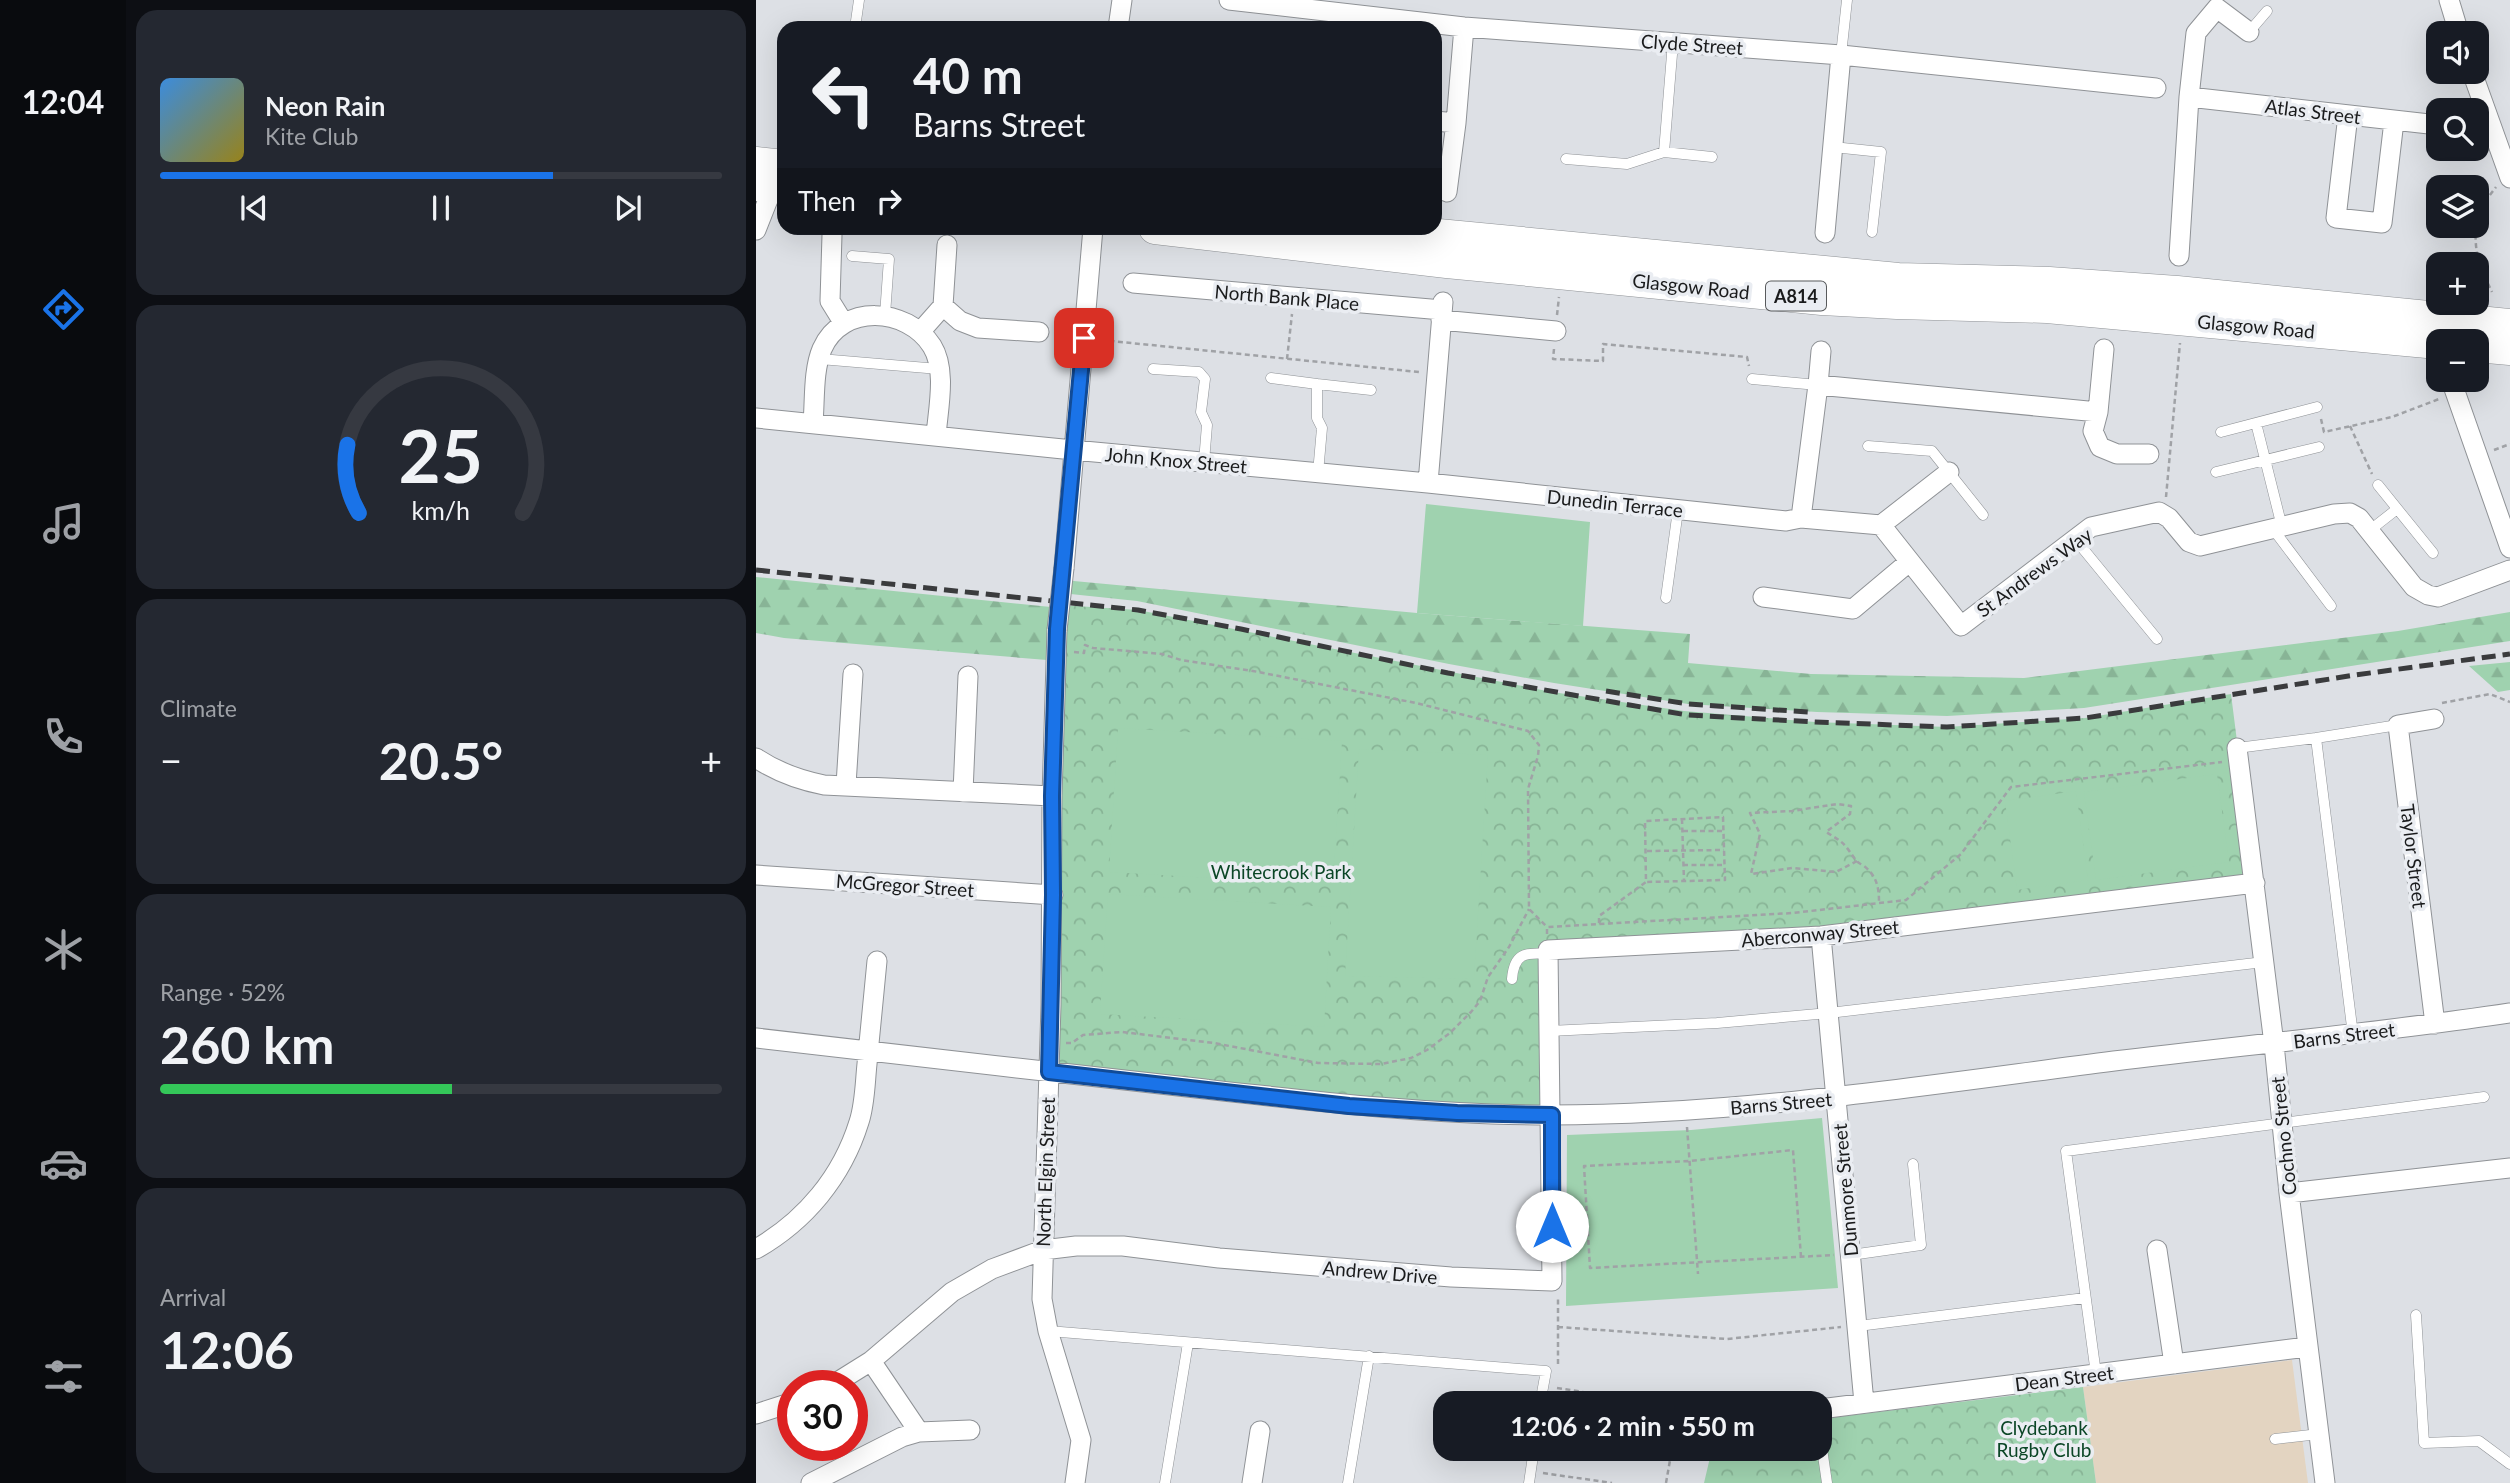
<!DOCTYPE html>
<meta charset="utf-8">
<style>
body{margin:0;font-family:Lato,sans-serif;background:#242831;color:#f1f3f6;height:100vh;display:flex;flex-direction:column;font-size:26px;white-space:nowrap}
*{box-sizing:border-box;margin:0}
p{font-size:23px;color:#9ea1a6}
.icon{flex:none;width:38px;height:38px;fill:none;stroke:currentColor;stroke-width:2;stroke-linecap:round;stroke-linejoin:round}
.map{position:relative;flex:1;overflow:hidden}
.side{display:flex;flex-direction:column;gap:10px;padding:10px;background:#0d0f14;width:630px}
.side>*{flex:none}
.banner{position:absolute;left:21px;top:21px;width:665px;height:214px;border-radius:21px;box-shadow:0 7px 28px #0002;background:#171b24;color:#f1f3f6;overflow:hidden}
.tools{position:absolute;left:1670px;top:21px;display:grid;gap:14px}
.tools a{display:grid;place-items:center;width:63px;height:63px;border-radius:14px;background:#171b24;box-shadow:0 7px 28px #0002;font-size:35px}
.speed{position:absolute;left:21px;top:1370px;display:flex;gap:14px;font-size:35px;font-weight:700;text-align:center}
.speed>*{display:grid;place-content:center;width:91px;height:91px;border-radius:50%;background:#171b24;box-shadow:0 7px 28px #0002;line-height:1}
.speed .limit{border:10px solid #d22;background:#fff;color:#111}
.pin{position:absolute;display:grid;place-items:center;width:60px;height:60px;color:#fff;margin:-30px;border-radius:14px;box-shadow:0 4px 10px #0006}
.me{position:absolute;width:77px;margin:-38px;rotate:0deg;stroke-linejoin:round;filter:drop-shadow(0 0 5px #0008)}
.turn{display:flex;align-items:center;gap:24px;height:147px;padding:0 21px;font-size:32px}
.turn .icon{width:91px;height:91px;stroke-width:2.5}
.turn b{display:block;font-size:49px;line-height:60px}
.then{display:flex;align-items:center;height:66px;padding:0 21px;background:#0003;gap:14px;font-size:26px}
.big{font-size:52px;font-weight:700;line-height:1.1}
.side .card{flex:1;display:flex;flex-direction:column;justify-content:center;gap:10px;min-width:0;padding:0 24px;border-radius:21px;background:#242831}
.side .dial{align-items:center;gap:0}
.dial svg{height:182px;overflow:visible;fill:none;stroke:#363941;stroke-width:7;stroke-linecap:round;text-anchor:middle}
.dial text{fill:#f1f3f6;stroke:none}
.song{display:flex;align-items:center;gap:21px}
.cover{width:84px;height:84px;border-radius:10px;background:linear-gradient(135deg,hsl(210 70% 55%),hsl(50 70% 35%))}
.played{height:7px;border-radius:4px;background:linear-gradient(90deg,#1a73e8 70%,#363941 70%)}
.keys{display:flex;justify-content:space-around;direction:ltr}
.heat{display:flex;justify-content:space-between;align-items:center;font-size:38px;direction:ltr}
.charge{height:10px;border-radius:5px;background:linear-gradient(90deg,#34c759 52%,#363941 0)}
.trip{position:absolute;left:677px;top:1391px;width:399px;height:70px;border-radius:21px;background:#171b24;box-shadow:0 7px 28px #0002;font-weight:700;line-height:70px;text-align:center}
main{display:flex;flex:1;min-height:0}
.tab-bar{display:flex;flex-direction:column;width:126px;justify-content:space-around;align-items:center;background:#090b0e;color:#9ea1a6}
.tab-bar .icon{width:49px;height:49px}
.tab-bar .active{color:#1a73e8}
.tab-bar b{font-size:32px;color:#f1f3f6}
.map>svg:first-child{display:block}
</style>
<main>
<nav class="tab-bar">
<b>12:04</b>
<svg class="icon active" aria-label="directions" viewBox="0 0 24 24"><path d="M12 3l9 9-9 9-9-9zM9 14v-3h6M13 9l2 2-2 2"/></svg>
<svg class="icon" aria-label="music" viewBox="0 0 24 24"><path d="M9 18V5l10-2v13"/><circle cx="6" cy="18" r="3"/><circle cx="16" cy="16" r="3"/></svg>
<svg class="icon" aria-label="phone" viewBox="0 0 24 24"><path d="M5 4h4l2 5-3 2q2 4 5 5l2-3 5 2v4C11 20 4 13 5 4z"/></svg>
<svg class="icon" aria-label="climate" viewBox="0 0 24 24"><path d="M12 3v18M4 7l16 10M4 17L20 7"/></svg>
<svg class="icon" aria-label="car" viewBox="0 0 24 24"><path d="M5 17H2v-5l4-1 3-4h7l3 4 3 1v5h-3M9 17h6M6 11h13"/><circle cx="7" cy="17" r="2"/><circle cx="17" cy="17" r="2"/></svg>
<svg class="icon" aria-label="filters" viewBox="0 0 24 24"><path d="M4 7h16M4 17h16"/><circle cx="9" cy="7" r="2"/><circle cx="15" cy="17" r="2"/></svg>
</nav>
<section class="side">
<div class="card">
<div class="song"><i class="cover"></i><div><b>Neon Rain</b><p>Kite Club</p></div></div>
<div class="played"></div>
<div class="keys"><svg class="icon" aria-label="previous" viewBox="0 0 24 24"><path d="M18 5L8 12l10 7zM5 5v14"/></svg><svg class="icon" aria-label="pause" viewBox="0 0 24 24"><path d="M8 5v14M16 5v14"/></svg><svg class="icon" aria-label="next" viewBox="0 0 24 24"><path d="M6 5l10 7-10 7zM19 5v14"/></svg></div>
</div>
<div class="card dial"><svg viewBox="0 0 100 80">
<path d="M14 69A42 42 0 1 1 86 69"/>
<path d="M14 69A42 42 0 0 1 9 39" stroke="#1a73e8"/>
<text x="50" y="56" font-size="32" font-weight="700">25</text>
<text x="50" y="72" font-size="11">km/h</text>
</svg></div>
<div class="card"><p>Climate</p>
<div class="heat"><a>−</a><b class="big">20.5°</b><a>+</a></div>
</div>
<div class="card"><p>Range · 52%</p><b class="big">260 km</b><div class="charge"></div></div>
<div class="card"><p>Arrival</p><b class="big">12:06</b></div>
</section>
<div class="map">
<svg width="1754" height="1483" viewBox="0 0 1754 1483">
<defs>
<pattern id="forest-firs" width="22" height="20" patternUnits="userSpaceOnUse" patternTransform="scale(1.75)"><rect width="22" height="20" fill="#9fd2af"/><path d="M5 1l3.5 6h-7zM16 11l3.5 6h-7z" fill="#88b496"/></pattern>
<pattern id="park-crowns" width="20" height="18" patternUnits="userSpaceOnUse" patternTransform="scale(1.75)"><rect width="20" height="18" fill="#9fd2af"/><path d="M2 6a3 3 0 1 1 6 0M12 15a3 3 0 1 1 6 0" fill="none" stroke="#88b496"/></pattern>
</defs>
<rect width="100%" height="100%" fill="#dde0e5"/>
<path fill="#e3d4c1" d="M 1536,1360 L 1552,1483 L 1340,1483 L 1327,1387 Z"/>
<path fill="url(#forest-firs)" d="M 0,577 L 295,607 L 291,660 L 28,638 L 0,633 Z
M 307,580 L 661,613 L 934,634 L 932,663 L 1055,674 L 1268,678 L 1642,631 L 1754,612 L 1754,641 L 1328,708 L 1191,716 L 1061,712 L 932,704 L 798,683 L 693,664 L 381,601 L 305,593 Z
M 1754,662 L 1754,690 L 1742,692 L 1713,666 Z"/>
<path fill="url(#park-crowns)" d="M 304,605 L 382,610 L 796,692 L 928,711 L 1059,722 L 1191,727 L 1329,718 L 1475,694 L 1499,883 L 1285,910 L 792,950 L 796,1115 L 293,1072 Z
M 1327,1387 L 1340,1483 L 948,1483 L 956,1449 L 1064,1449 L 1064,1419 Z"/>
<path fill="#9fd2af" d="M 670,504 L 834,522 L 827,626 L 661,613 Z
M 362,728 L 586,741 L 577,885 L 353,872 Z
M 603,749 L 732,755 L 718,979 L 589,976 Z
M 1461,774 L 1473,862 L 1340,880 L 1328,792 Z
M 1320,791 L 1332,880 L 1261,890 L 1249,801 Z
M 352,894 L 575,907 L 568,1027 L 344,1014 Z
M 1066,1118 L 1082,1288 L 810,1306 L 811,1135 L 935,1130 Z"/>
<g fill="none" stroke-linecap="round" stroke-linejoin="round">
<g stroke="#8f9296" stroke-width="11">
<path id="lane" d="M 100,21 L 103,0
M 1493,32 L 1511,11
M 1085,55 L 1091,0
M 1077,147 L 1125,152 L 1116,232
M 908,152 L 917,42
M 810,159 L 871,164 L 908,152 L 956,157
M 96,256 L 133,259 L 129,315
M 64,359 L 183,369
M 397,369 L 443,372 L 449,379 L 445,412 L 451,425 L 448,462
M 515,378 L 561,384 L 561,418 L 566,428 L 562,473
M 996,379 L 1062,385
M 561,384 L 615,390
M 1500,423 L 1526,527
M 1465,432 L 1561,407
M 1112,446 L 1176,451 L 1227,515
M 1460,472 L 1563,447
M 1622,485 L 1677,553
M 1517,529 L 1575,606
M 1613,531 L 1641,509
M 1319,539 L 1401,639
M 910,598 L 922,510
M 1481,748 L 1560,738
M 756,979 C 758,954 768,952 792,954
M 793,1031 L 961,1023 L 1073,1013 L 1508,962
M 1597,1035 L 1560,738 L 1642,725
M 1095,1255 L 1165,1245 L 1157,1164
M 1660,1315 L 1668,1443 L 1723,1441 L 1754,1464
M 1102,1326 L 1329,1298
M 292,1331 L 790,1371 L 784,1404
M 1340,1374 L 1310,1151 L 1728,1097
M 1064,1435 L 1071,1483
M 1519,1439 L 1563,1434
M 409,1483 L 432,1343
M 592,1483 L 613,1356
M 773,1483 L 778,1449"/>
</g>
<g stroke="#8f9296" stroke-width="21">
<path id="street" d="M 473,0 L 708,27 L 1085,55 L 1400,88
M 1693,0 L 1703,33
M 362,28 L 366,0
M 1716,72 L 1754,178
M 1433,97 L 1682,125
M 1592,115 L 1580,218 L 1626,223 L 1638,121
M 679,121 L 700,123
M 691,192 L 700,123 L 708,27
M 0,230 L 17,187
M 1069,233 L 1085,55
M 76,235 L 74,301 L 87,322
M 1423,256 L 1433,97 L 1440,33 L 1461,8 L 1493,32
M 377,283 L 686,310
M 187,306 L 204,321 L 222,328 L 283,332
M 685,320 L 800,331
M 164,332 L 187,306 L 191,245
M 1348,349 L 1342,412 L 1337,431 L 1344,447 L 1361,454 L 1393,454
M 1695,380 L 1754,548
M 1062,385 L 1342,412
M 0,418 L 317,450 L 672,483 L 1030,521 L 1045,518 L 1125,525 L 1205,626 L 1335,527 L 1403,512 L 1413,518 L 1433,542 L 1444,546 L 1578,514 L 1594,513 L 1603,518 L 1658,587 L 1672,595 L 1682,597 L 1754,570
M 57,423 C 59,400 57,370 66,349 C 86,303 151,307 176,346 C 191,370 182,409 180,436
M 672,483 L 687,302
M 1045,518 L 1062,385 L 1065,351
M 1125,525 L 1193,472
M 308,568 L 337,228
M 1007,597 L 1097,609 L 1153,562
M 301,630 L 296,796 L 295,1005 L 286,1299 L 292,1331 L 325,1440 L 319,1483
M 1678,719 L 1642,725 L 1679,1024
M 1481,748 L 1518,1044 L 1533,1193 L 1569,1483
M 0,758 C 21,772 43,780 68,785 L 296,796
M 90,785 L 97,674
M 207,792 L 212,676
M 0,875 L 297,895
M 1065,936 L 1108,1403
M 0,1038 C 150,1055 299,1073 449,1089 C 564,1102 678,1115 794,1115 C 984,1115 1170,1085 1358,1061 C 1490,1045 1622,1033 1754,1013
M 1533,1193 L 1754,1168
M 0,1249 C 49,1221 86,1177 103,1122 C 109,1104 109,1083 111,1064 C 114,1030 118,995 121,961
M 1401,1250 L 1418,1364
M 115,1361 L 163,1432
M 75,1386 L 115,1361 L 196,1292 L 236,1269 L 287,1250 L 320,1246 L 367,1246 L 463,1258 L 695,1277 L 796,1281 L 792,950 L 1065,936 L 1499,883
M 1064,1409 L 1551,1347
M 0,1414 L 37,1402
M 55,1483 L 146,1437 L 163,1432 L 214,1430
M 496,1483 L 504,1431"/>
</g>
<g stroke="#8f9296" stroke-width="33">
<path id="primary" d="M 0,163 L 28,166
M 0,185 L 28,188
M 399,228 L 691,262 L 1066,299 L 1141,303 L 1291,307 L 1682,343
M 609,228 L 1142,279 L 1293,283 L 1421,292 L 1754,325
M 1720,346 L 1754,349"/>
</g>
<path stroke="#a0a2a6" stroke-width="2.5" stroke-dasharray="5 3.5" stroke-linecap="butt" d="M 1720,216 L 1721,212 L 1740,187
M 1720,226 C 1718,255 1724,267 1736,292
M 801,315 L 803,297
M 345,340 L 663,372
M 798,349 L 797,359 L 847,361 L 847,344 L 991,357 L 993,366
M 531,359 L 536,314
M 1565,419 L 1568,432 L 1636,417 L 1683,399
M 1594,426 L 1616,474
M 1738,450 L 1754,444
M 1410,497 L 1424,343
M 318,652 L 328,653 L 329,645 L 337,648 L 406,654 L 425,660 L 497,671 L 660,703 L 772,731 L 783,745 L 782,756 L 772,789 L 773,909 L 791,927
M 1686,703 L 1734,694 L 1754,702
M 926,819 L 928,881
M 927,831 L 967,831
M 891,851 L 968,850
M 1101,861 L 1080,872 L 1036,868 L 995,874 L 1004,834 L 994,813 L 1036,811 L 1081,804 L 1095,806 L 1094,814 L 1070,832 C 1088,843 1087,842 1099,859 C 1103,864 1102,862 1108,866 C 1120,875 1123,887 1123,901
M 927,865 L 968,865
M 843,923 L 843,916 L 890,882 L 889,821 L 967,817 L 969,880 L 890,882
M 791,934 L 791,927 L 1037,913 L 1150,900 L 1205,854 L 1255,787 L 1466,762
M 310,1043 L 316,1043 L 327,1035 L 366,1032 L 458,1043 L 562,1063 L 625,1064 L 655,1058 L 671,1050 L 694,1033 L 715,1012 L 724,1001 L 732,977 L 753,947 L 773,909
M 931,1127 L 942,1274
M 1045,1257 L 1037,1150 L 934,1161 L 828,1166 L 834,1268 L 1078,1255
M 802,1327 L 971,1339 L 1085,1327
M 802,1364 L 802,1298
M 801,1388 L 905,1404
M 787,1473 L 856,1483
M 910,1483 L 916,1449"/>
<use href="#lane" stroke="#fff" stroke-width="10"/>
<use href="#street" stroke="#fff" stroke-width="19"/>
<use href="#primary" stroke="#fff" stroke-width="32"/>
<path stroke="#3a3b3d" stroke-width="5" stroke-dasharray="14 7" stroke-linecap="butt" d="M 0,570 L 382,610 L 485,629 L 692,673 L 931,715 L 1059,722 L 1191,727 L 1329,718 L 1599,675 L 1754,654
M 850,691 L 932,704 L 1052,712"/>
<g stroke="#8f9296" stroke-width="21" stroke-linecap="butt">
<path id="street-bridge" d="M 301,630 L 308,568"/>
</g>
<use href="#street-bridge" stroke="#fff" stroke-width="19"/>
</g>
<g fill="none" stroke-linecap="round" stroke-linejoin="round">
<g stroke="#114b97" stroke-width="18">
<path id="route" d="M 328,338 L 301,629 L 296,796 L 297,895 L 293,1072 L 593,1106 L 701,1113 L 796,1115 L 796,1226"/>
</g>
<use href="#route" stroke="#1a73e8" stroke-width="12"/>
</g>
<g text-anchor="middle" dominant-baseline="central" stroke-width="7" stroke-linejoin="round" paint-order="stroke">
<rect fill="#eaedf2" stroke="#585a5c" stroke-width="2" x="1010" y="281.5" width="60" height="29" rx="5"/>
<g font-size="18" font-weight="bold" fill="#1a1b1c">
<text x="1040" y="296">A814</text>
</g>
<g font-size="19" fill="#1a1b1c" stroke="#eaedf2">
<text transform="translate(936 44) rotate(4)">Clyde Street</text>
<text transform="translate(1557 111) rotate(7)">Atlas Street</text>
<text transform="translate(935 286) rotate(6)">Glasgow Road</text>
<text transform="translate(531 297) rotate(5)">North Bank Place</text>
<text transform="translate(1500 326) rotate(5)">Glasgow Road</text>
<text transform="translate(420 460) rotate(5)">John Knox Street</text>
<text transform="translate(859 503) rotate(6)">Dunedin Terrace</text>
<text transform="translate(1278 572) rotate(-36)">St Andrews Way</text>
<text transform="translate(1658 856) rotate(83)">Taylor Street</text>
<text transform="translate(149 885) rotate(4)">McGregor Street</text>
<text transform="translate(1064 933) rotate(-5)">Aberconway Street</text>
<text transform="translate(1588 1035) rotate(-7)">Barns Street</text>
<text transform="translate(1025 1103) rotate(-5)">Barns Street</text>
<text transform="translate(1527 1136) rotate(-96)">Cochno Street</text>
<text transform="translate(289 1172) rotate(-88)">North Elgin Street</text>
<text transform="translate(1089 1190) rotate(-95)">Dunmore Street</text>
<text transform="translate(624 1272) rotate(5)">Andrew Drive</text>
<text transform="translate(1308 1378) rotate(-7)">Dean Street</text>
</g>
<g font-size="19" fill="#0b4626" stroke="#eaedf2">
<text x="525" y="871">Whitecrook Park</text>
<text x="1288" y="1427">Clydebank<tspan x="1288" dy="22">Rugby Club</tspan></text>
</g>
</g>
</svg>
<div class="tools">
<a><svg class="icon" aria-label="sound" viewBox="0 0 24 24"><path d="M4 9h4l5-4v14l-5-4H4zM17 9q2 3 0 6"/></svg></a>
<a><svg class="icon" aria-label="search" viewBox="0 0 24 24"><circle cx="10" cy="10" r="6"/><path d="M15 15l6 6"/></svg></a>
<a><svg class="icon" aria-label="layers" viewBox="0 0 24 24"><path d="M12 4l9 5-9 5-9-5zM3 14l9 5 9-5"/></svg></a>
<a>+</a>
<a>−</a>
</div>
<div class="speed"><div class="limit">30</div></div>
<div class="pin" style="left:328px;top:338px;background:#d93025"><svg class="icon" aria-label="arrive" viewBox="0 0 24 24"><path d="M6 21V4h12l-3 4 3 4H6"/></svg></div>
<svg class="me" style="left:796px;top:1226px" viewBox="-20 -20 40 40"><circle r="19" fill="#fff"/><path d="M0-13L10 11 0 6-10 11z" fill="#1a73e8"/></svg>
<div class="trip">12:06 · 2 min · 550 m</div>
<div class="banner">
<div class="turn"><svg class="icon" aria-label="left" viewBox="0 0 24 24"><path d="M17 20v-9H6M10 6l-5 5 5 5"/></svg><div><b>40 m</b>Barns Street</div></div>
<div class="then">Then<svg class="icon" aria-label="right" viewBox="0 0 24 24"><path d="M7 20v-9h11M14 6l5 5-5 5"/></svg></div>
</div>
</div>
</main>
